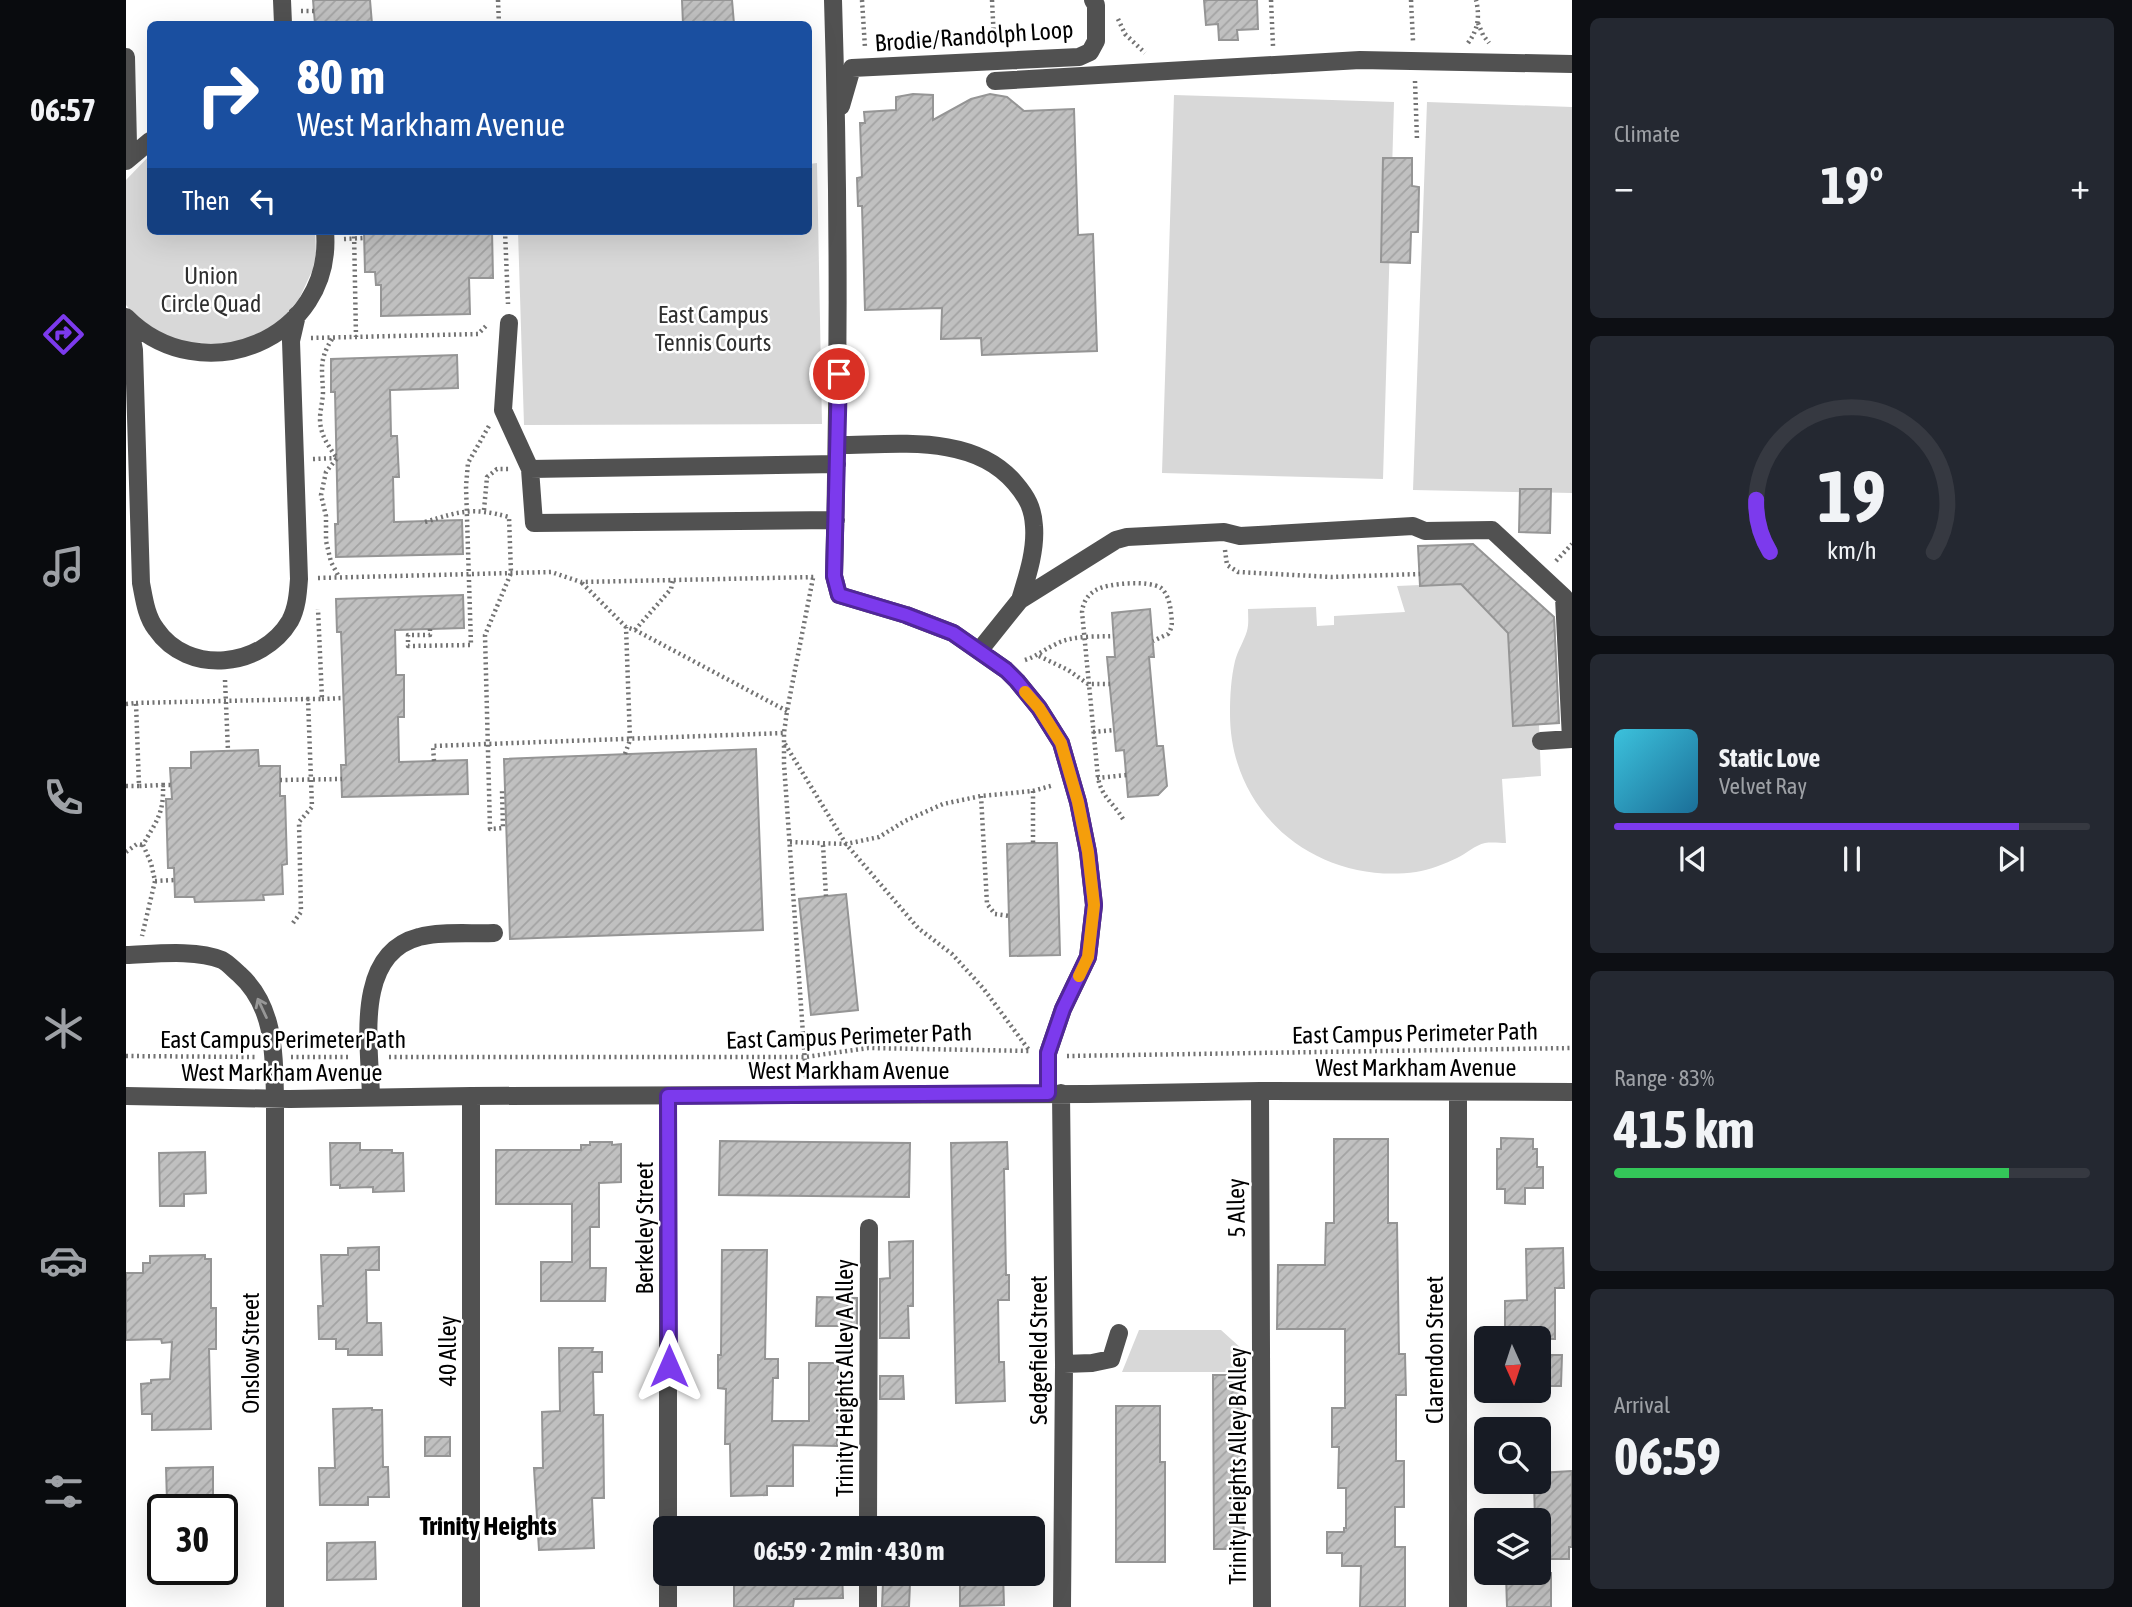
<!DOCTYPE html>
<meta charset="utf-8">
<style>
body{margin:0;font-family:"Asap Condensed",sans-serif;background:#242831;color:#f1f3f6;height:100vh;display:flex;flex-direction:column;font-size:26px;white-space:nowrap}
*{box-sizing:border-box;margin:0}
p{font-size:23px;color:#9ea1a6}
.icon{flex:none;width:38px;height:38px;fill:none;stroke:currentColor;stroke-width:2;stroke-linecap:round;stroke-linejoin:round}
.map{position:relative;flex:1;overflow:hidden}
.drawer{display:flex;flex-direction:column;gap:18px;padding:18px;background:#0d0f14;width:560px}
.drawer>*{flex:none}
.hud{position:absolute;left:21px;top:21px;width:665px;height:214px;border-radius:10px;box-shadow:0 7px 28px #0002;background:#1a4fa0;color:#fff;overflow:hidden}
.needle{width:46px;rotate:177deg}
.tools{position:absolute;left:1348px;top:1326px;display:grid;gap:14px}
.tools a{display:grid;place-items:center;width:77px;height:77px;border-radius:10px;background:#171b24;box-shadow:0 7px 28px #0002;font-size:35px}
.speed{position:absolute;left:21px;top:1494px;display:flex;gap:14px;font-size:35px;font-weight:700;text-align:center}
.speed>*{display:grid;place-content:center;width:91px;height:91px;border-radius:50%;background:#171b24;box-shadow:0 7px 28px #0002;line-height:1}
.speed .limit{border:4px solid #111;border-radius:10px;background:#fff;color:#111}
.pin{position:absolute;display:grid;place-items:center;width:60px;height:60px;color:#fff;margin:-30px;border:4px solid #fff;border-radius:50%;box-shadow:0 2px 7px #0007}
.me{position:absolute;width:77px;margin:-38px;rotate:0deg;stroke-linejoin:round;filter:drop-shadow(0 0 5px #0008)}
.turn{display:flex;align-items:center;gap:24px;height:147px;padding:0 35px;font-size:32px}
.turn .icon{width:91px;height:91px;stroke-width:2.5}
.turn b{display:block;font-size:49px;line-height:60px}
.then{display:flex;align-items:center;height:66px;padding:0 35px;background:#0003;gap:14px;font-size:26px}
.big{font-size:52px;font-weight:700;line-height:1.1}
.drawer .card{flex:1;display:flex;flex-direction:column;justify-content:center;gap:10px;min-width:0;padding:0 24px;border-radius:10px;background:#242831}
.drawer .dial{align-items:center;gap:0}
.dial svg{height:182px;overflow:visible;fill:none;stroke:#363941;stroke-width:7;stroke-linecap:round;text-anchor:middle}
.dial text{fill:#f1f3f6;stroke:none}
.song{display:flex;align-items:center;gap:21px}
.cover{width:84px;height:84px;border-radius:10px;background:linear-gradient(135deg,hsl(190 70% 55%),hsl(200 70% 35%))}
.played{height:7px;border-radius:4px;background:linear-gradient(90deg,#7c3aed 85%,#363941 85%)}
.keys{display:flex;justify-content:space-around;direction:ltr}
.heat{display:flex;justify-content:space-between;align-items:center;font-size:38px;direction:ltr}
.charge{height:10px;border-radius:5px;background:linear-gradient(90deg,#34c759 83%,#363941 0)}
.trip{position:absolute;left:527px;top:1516px;width:392px;height:70px;border-radius:10px;background:#171b24;box-shadow:0 7px 28px #0002;font-weight:700;line-height:70px;text-align:center}
main{display:flex;flex:1;min-height:0}
.menu{display:flex;flex-direction:column;width:126px;justify-content:space-around;align-items:center;background:#090b0e;color:#9ea1a6}
.menu .icon{width:49px;height:49px}
.menu .active{color:#7c3aed}
.menu b{font-size:32px;color:#f1f3f6}
.map>svg:first-child{display:block}
</style>
<main>
<nav class="menu">
<b>06:57</b>
<svg class="icon active" aria-label="directions" viewBox="0 0 24 24"><path d="M12 3l9 9-9 9-9-9zM9 14v-3h6M13 9l2 2-2 2"/></svg>
<svg class="icon" aria-label="music" viewBox="0 0 24 24"><path d="M9 18V5l10-2v13"/><circle cx="6" cy="18" r="3"/><circle cx="16" cy="16" r="3"/></svg>
<svg class="icon" aria-label="phone" viewBox="0 0 24 24"><path d="M5 4h4l2 5-3 2q2 4 5 5l2-3 5 2v4C11 20 4 13 5 4z"/></svg>
<svg class="icon" aria-label="climate" viewBox="0 0 24 24"><path d="M12 3v18M4 7l16 10M4 17L20 7"/></svg>
<svg class="icon" aria-label="car" viewBox="0 0 24 24"><path d="M5 17H2v-5l4-1 3-4h7l3 4 3 1v5h-3M9 17h6M6 11h13"/><circle cx="7" cy="17" r="2"/><circle cx="17" cy="17" r="2"/></svg>
<svg class="icon" aria-label="filters" viewBox="0 0 24 24"><path d="M4 7h16M4 17h16"/><circle cx="9" cy="7" r="2"/><circle cx="15" cy="17" r="2"/></svg>
</nav>
<div class="map">
<svg width="1446" height="1607" viewBox="0 0 1446 1607">
<defs>
<pattern id="building-hatch" width="6" height="6" patternUnits="userSpaceOnUse" patternTransform="scale(1.75)"><rect width="6" height="6" fill="#c0c0c0"/><path d="M-1 1l2-2M0 6l6-6M5 7l2-2" fill="none" stroke="#a3a3a3"/></pattern>
</defs>
<rect width="100%" height="100%" fill="#fff"/>
<path fill="#d8d8d8" d="M 1048,95 L 1268,102 L 1257,479 L 1036,473 Z
M 1301,102 L 1446,107 L 1446,493 L 1287,490 Z
M 24,155 L 24,231 L 189,231 L 190,253 L 187,269 L 173,299 L 154,322 L 111,344 L 50,342 L 9,316 L 0,305 L 0,180 Z
M 691,163 L 696,424 L 398,425 L 392,231 L 682,231 L 683,164 Z
M 1347,544 L 1429,618 L 1434,723 L 1413,725 L 1415,776 L 1376,779 L 1380,843 C 1374,843 1366,842 1359,843 C 1349,845 1340,854 1331,858 C 1318,864 1304,870 1290,872 C 1192,885 1104,815 1104,714 C 1104,696 1105,678 1109,661 C 1112,650 1118,641 1121,631 C 1123,624 1122,616 1122,609 L 1190,607 L 1191,626 L 1208,625 L 1208,616 L 1279,612 L 1271,586 L 1294,585 L 1292,546 Z
M 1013,1330 L 1095,1330 L 1116,1349 L 1116,1372 L 996,1372 Z"/>
<path fill="url(#building-hatch)" stroke="#959595" stroke-width="2" d="M 187,0 L 244,0 L 246,24 L 189,24 Z
M 556,0 L 606,0 L 608,24 L 557,24 Z
M 1078,0 L 1131,0 L 1132,29 L 1111,30 L 1112,40 L 1093,40 L 1092,24 L 1080,25 Z
M 787,94 L 807,95 L 807,120 L 845,99 L 864,94 L 881,97 L 898,111 L 948,109 L 952,235 L 967,234 L 971,351 L 856,355 L 855,338 L 815,339 L 816,308 L 739,310 L 736,206 L 732,206 L 731,178 L 736,177 L 734,123 L 739,123 L 738,112 L 770,110 L 770,97 Z
M 1257,158 L 1286,158 L 1286,186 L 1293,187 L 1292,232 L 1285,232 L 1284,263 L 1255,262 Z
M 238,231 L 366,231 L 367,278 L 343,278 L 344,314 L 255,316 L 255,285 L 250,285 L 249,272 L 239,272 Z
M 331,355 L 332,388 L 264,390 L 265,436 L 271,436 L 273,477 L 267,477 L 268,522 L 336,520 L 337,554 L 210,557 L 209,524 L 212,524 L 209,392 L 205,392 L 205,359 Z
M 1394,489 L 1425,489 L 1424,533 L 1393,532 Z
M 1347,544 L 1428,617 L 1433,723 L 1387,726 L 1382,633 L 1335,584 L 1294,586 L 1292,546 Z
M 337,595 L 338,628 L 269,630 L 270,675 L 278,675 L 278,717 L 272,717 L 273,762 L 341,760 L 342,794 L 216,797 L 215,765 L 220,765 L 215,632 L 211,632 L 210,599 Z
M 1024,609 L 1028,657 L 1023,657 L 1031,746 L 1037,746 L 1041,786 L 1032,795 L 1002,797 L 998,750 L 990,751 L 981,657 L 989,657 L 986,613 Z
M 630,749 L 637,930 L 384,939 L 378,759 Z
M 132,750 L 133,766 L 154,766 L 154,796 L 159,796 L 161,864 L 156,865 L 157,894 L 137,895 L 138,900 L 69,902 L 68,897 L 49,897 L 48,868 L 42,868 L 40,799 L 46,799 L 44,768 L 65,768 L 65,752 Z
M 907,843 L 931,843 L 934,955 L 884,956 L 881,844 Z
M 720,894 L 732,1010 L 685,1015 L 673,899 Z
M 1375,1138 L 1407,1139 L 1407,1149 L 1411,1149 L 1411,1167 L 1417,1167 L 1417,1188 L 1399,1188 L 1399,1204 L 1379,1203 L 1379,1189 L 1371,1189 L 1371,1149 L 1375,1149 Z
M 1208,1139 L 1262,1139 L 1262,1223 L 1271,1223 L 1273,1354 L 1279,1354 L 1280,1395 L 1270,1395 L 1270,1461 L 1278,1461 L 1278,1507 L 1269,1507 L 1269,1547 L 1279,1547 L 1279,1607 L 1234,1607 L 1235,1566 L 1216,1566 L 1216,1553 L 1201,1553 L 1201,1532 L 1218,1532 L 1218,1528 L 1220,1528 L 1220,1488 L 1212,1488 L 1213,1447 L 1206,1447 L 1206,1408 L 1219,1408 L 1219,1329 L 1151,1329 L 1152,1265 L 1199,1265 L 1200,1223 L 1208,1223 Z
M 594,1141 L 784,1143 L 783,1197 L 593,1195 Z
M 464,1142 L 486,1142 L 486,1145 L 495,1144 L 495,1182 L 473,1183 L 473,1227 L 464,1227 L 464,1268 L 480,1268 L 479,1301 L 415,1301 L 415,1262 L 446,1262 L 446,1204 L 370,1204 L 370,1150 L 455,1150 L 455,1145 L 464,1145 Z
M 881,1142 L 882,1169 L 878,1169 L 880,1275 L 883,1275 L 883,1300 L 872,1300 L 873,1362 L 878,1362 L 879,1401 L 830,1403 L 825,1143 Z
M 204,1143 L 234,1143 L 234,1150 L 266,1150 L 266,1153 L 277,1153 L 278,1191 L 247,1192 L 247,1187 L 214,1188 L 214,1185 L 205,1185 Z
M 79,1152 L 80,1193 L 58,1194 L 58,1206 L 34,1206 L 33,1153 Z
M 787,1241 L 787,1306 L 782,1306 L 783,1338 L 754,1338 L 754,1279 L 764,1278 L 763,1242 Z
M 253,1247 L 253,1270 L 240,1270 L 241,1323 L 255,1323 L 256,1355 L 222,1355 L 222,1349 L 210,1349 L 210,1339 L 193,1339 L 192,1306 L 197,1306 L 195,1255 L 222,1255 L 222,1248 Z
M 1437,1248 L 1438,1288 L 1429,1288 L 1429,1339 L 1379,1338 L 1379,1301 L 1401,1300 L 1400,1249 Z
M 596,1250 L 641,1250 L 639,1359 L 652,1359 L 652,1378 L 647,1378 L 646,1421 L 683,1421 L 683,1363 L 712,1363 L 711,1446 L 667,1445 L 667,1486 L 641,1486 L 641,1495 L 605,1496 L 604,1444 L 599,1444 L 600,1389 L 592,1388 L 592,1355 L 595,1355 Z
M 79,1255 L 79,1259 L 85,1259 L 85,1308 L 90,1308 L 90,1349 L 83,1349 L 85,1429 L 26,1430 L 26,1414 L 16,1414 L 15,1384 L 25,1383 L 25,1380 L 44,1379 L 46,1342 L 36,1343 L 35,1339 L 0,1340 L 0,1273 L 17,1273 L 17,1263 L 24,1263 L 24,1256 Z
M 691,1297 L 731,1298 L 731,1326 L 690,1326 Z
M 433,1348 L 467,1348 L 466,1352 L 476,1352 L 476,1372 L 467,1372 L 468,1415 L 477,1415 L 478,1498 L 466,1498 L 468,1548 L 413,1550 L 408,1468 L 417,1468 L 416,1412 L 434,1411 Z
M 1412,1355 L 1436,1355 L 1435,1386 L 1412,1386 Z
M 1087,1375 L 1115,1375 L 1118,1549 L 1088,1549 Z
M 754,1376 L 777,1376 L 778,1399 L 754,1399 Z
M 990,1406 L 1034,1406 L 1034,1462 L 1039,1462 L 1039,1562 L 990,1562 Z
M 246,1408 L 246,1410 L 256,1410 L 257,1467 L 262,1467 L 263,1497 L 242,1497 L 242,1505 L 194,1505 L 193,1468 L 209,1468 L 207,1409 Z
M 299,1437 L 324,1437 L 324,1456 L 299,1456 Z
M 87,1467 L 87,1500 L 41,1501 L 40,1468 Z
M 1446,1471 L 1446,1547 L 1443,1547 L 1443,1559 L 1412,1559 L 1412,1521 L 1409,1521 L 1408,1482 L 1412,1482 L 1412,1473 Z
M 249,1542 L 250,1579 L 201,1580 L 201,1543 Z
M 624,1573 L 716,1573 L 717,1598 L 668,1599 L 667,1607 L 608,1607 L 608,1575 L 624,1575 Z
M 834,1573 L 877,1573 L 878,1605 L 834,1606 Z
M 1425,1573 L 1425,1607 L 1381,1607 L 1380,1574 Z
M 757,1582 L 784,1583 L 783,1607 L 756,1607 Z"/>
<g fill="none" stroke-linecap="round" stroke-linejoin="round">
<path stroke="#737373" stroke-width="4.5" stroke-dasharray="2 3.5" stroke-linecap="butt" d="M 372,0 L 373,24
M 736,0 L 739,48
M 866,0 L 868,41
M 1145,0 L 1147,46
M 1285,0 L 1287,41
M 175,11 L 188,11
M 992,19 L 999,34 L 1019,53
M 1352,23 L 1357,35 L 1363,43
M 1342,43 C 1352,30 1354,16 1350,0
M 1289,81 L 1291,140
M 228,231 L 230,337
M 379,231 L 382,304
M 218,239 L 238,238
M 185,338 L 352,334 L 362,324
M 206,339 C 193,360 196,368 197,391 C 197,401 194,410 194,419 C 194,434 202,446 211,458 L 200,472 L 195,495 L 200,516 L 200,541 L 205,562 L 213,577
M 187,459 L 210,458
M 358,510 L 361,477 L 371,469 L 384,469
M 299,522 C 336,511 345,507 383,517 L 385,573 L 359,635 L 364,829 L 377,828 L 376,791 L 379,791
M 1099,550 L 1101,565 L 1112,572 L 1206,577 L 1294,574
M 1430,561 L 1446,544
M 192,578 L 425,572 L 455,582 L 689,577
M 456,583 L 500,627 L 509,630 L 661,711
M 304,629 L 304,635 L 282,635 L 282,646 L 345,645 L 340,486 L 342,463 L 363,426
M 509,630 L 545,589 L 547,580
M 913,656 L 942,670 L 962,684 L 984,684
M 899,660 C 911,656 919,649 930,644 C 947,635 969,637 988,636
M 99,680 L 102,751
M 196,699 L 217,698
M 10,703 L 182,699
M 0,704 L 10,703 L 13,786 L 37,785 C 38,815 30,821 17,845 L 25,863 L 29,881 L 16,936
M 967,732 L 988,730
M 659,744 L 720,844 L 792,928 L 826,954 L 857,988 L 903,1050
M 499,754 L 504,740 L 500,627
M 308,761 L 307,746 L 658,733
M 971,778 L 1001,775
M 154,780 L 216,779
M 37,785 L 45,785
M 0,786 L 13,786
M 907,791 L 907,843
M 855,796 L 861,904 L 869,914 L 884,916
M 997,819 C 987,802 976,798 972,778 L 956,612 C 957,603 961,595 970,590 C 981,583 1024,580 1035,588 C 1042,594 1044,604 1045,613 C 1046,621 1047,627 1042,634 L 1027,641
M 664,842 L 720,844 L 753,837 L 779,821 L 817,804 L 855,796 L 907,791 L 928,785
M 697,845 L 700,896
M 0,852 L 11,844 L 17,845
M 29,881 L 48,880
M 167,923 L 175,912 L 173,822 L 186,807 L 182,699 L 196,699 L 192,609
M 0,1056 L 129,1057
M 941,1056 L 1446,1048
M 165,1057 L 223,1057
M 263,1057 L 679,1057 L 742,1048 L 905,1051
M 680,1077 L 658,764 L 658,733 L 661,711 L 687,578"/>
<path stroke="#515151" stroke-width="18" d="M 156,0 L 157,24
M 707,0 C 713,192 713,384 708,576 L 713,595 L 780,615 L 827,633 L 880,670 L 891,681 L 913,708 L 935,743 L 952,802 L 962,852 L 968,905 L 962,957 L 937,1009 L 922,1053 L 922,1093
M 0,57 L 2,145 L 0,149
M 869,81 L 1234,60 L 1446,64
M 715,106 L 726,68 L 953,57 L 964,52 L 970,41 L 970,5 L 967,0
M 0,161 L 24,141
M 0,317 C 75,393 208,340 199,231
M 2,319 L 8,350 L 15,583 C 18,598 20,616 30,629 C 62,676 136,668 164,621 C 171,608 172,593 173,579 L 165,341 L 171,315
M 383,323 L 377,410 L 404,469
M 711,445 C 770,445 847,433 889,483 C 901,497 907,508 908,526 C 910,551 901,577 894,600
M 710,520 L 408,523 L 404,469 L 711,464
M 853,651 L 894,600 L 990,540 L 1001,537 L 1098,532 L 1114,536 L 1287,526 L 1299,531 L 1366,530 L 1438,597 L 1445,739 L 1415,741
M 0,955 C 28,954 70,949 96,960 C 102,963 108,970 113,974 C 149,1006 148,1054 149,1099 L 149,1607
M 1134,1091 L 1136,1607
M 935,1093 L 938,1364 L 936,1607
M 0,1096 L 164,1099 L 345,1096 L 962,1094 L 1134,1091 L 1446,1092
M 345,1096 L 345,1607
M 542,1096 L 542,1528
M 245,1097 C 244,1047 227,954 293,937 C 313,931 346,934 368,933
M 938,1364 L 966,1363 L 985,1359 L 993,1333
M 742,1528 L 743,1228
M 542,1607 L 542,1573
M 742,1607 L 742,1573
M 1332,1607 L 1332,1093"/>
</g>
<defs><path id="oneway-shaft" d="M-6 0H5M1.5-3L5.5 0L1.5 3" fill="none" stroke-width="1.6" stroke-linecap="round" stroke-linejoin="round" transform="scale(1.75)"/></defs>
<use stroke="#979797" href="#oneway-shaft" transform="translate(136 1008) rotate(-115)"/>
<g fill="none" stroke-linecap="round" stroke-linejoin="round">
<g stroke="#51269a" stroke-width="18">
<path id="route" d="M 543,1366 L 542,1096 L 922,1093 L 922,1053 L 937,1009 L 962,957 L 968,905 L 962,852 L 952,802 L 935,743 L 913,708 L 891,681 L 880,670 L 827,633 L 780,615 L 713,595 L 708,576 L 713,374"/>
</g>
<use href="#route" stroke="#7c3aed" stroke-width="12"/>
<path stroke="#f59e0b" stroke-width="12" d="M 899,692 L 913,708 L 935,743 L 952,802 L 962,852 L 968,905 L 962,957 L 953,976"/>
</g>
<g text-anchor="middle" dominant-baseline="central" stroke-width="5" stroke-linejoin="round" paint-order="stroke">
<g font-size="24" fill="#000" stroke="#fff">
<text transform="translate(848 36) rotate(-4)">Brodie/Randolph Loop</text>
<text transform="translate(1289 1033) rotate(-1)">East Campus Perimeter Path</text>
<text transform="translate(723 1036) rotate(-2)">East Campus Perimeter Path</text>
<text x="157" y="1039">East Campus Perimeter Path</text>
<text x="1290" y="1067">West Markham Avenue</text>
<text x="723" y="1070">West Markham Avenue</text>
<text x="156" y="1072">West Markham Avenue</text>
<text transform="translate(1110 1208) rotate(-91)">5 Alley</text>
<text transform="translate(518 1228) rotate(-90)">Berkeley Street</text>
<text transform="translate(912 1350) rotate(-90)">Sedgefield Street</text>
<text transform="translate(1308 1350) rotate(-90)">Clarendon Street</text>
<text transform="translate(321 1351) rotate(-90)">40 Alley</text>
<text transform="translate(124 1353) rotate(-90)">Onslow Street</text>
<text transform="translate(718 1378) rotate(-90)">Trinity Heights Alley A Alley</text>
<text transform="translate(1111 1466) rotate(-90)">Trinity Heights Alley B Alley</text>
</g>
<g font-size="24" fill="#2f2f2f" stroke="#fff">
<text x="85" y="275">Union<tspan x="85" dy="28">Circle Quad</tspan></text>
<text x="587" y="314">East Campus<tspan x="587" dy="28">Tennis Courts</tspan></text>
</g>
<g font-size="26" font-weight="bold" fill="#000" stroke="#fff">
<text x="362" y="1526">Trinity Heights</text>
</g>
</g>
</svg>
<div class="tools">
<a><svg class="needle" viewBox="-14 -14 28 28"><path d="M0-13l5 13h-10z" fill="#e53935"/><path d="M0 13l5-13h-10z" fill="#9ea1a6"/></svg></a>
<a><svg class="icon" aria-label="search" viewBox="0 0 24 24"><circle cx="10" cy="10" r="6"/><path d="M15 15l6 6"/></svg></a>
<a><svg class="icon" aria-label="layers" viewBox="0 0 24 24"><path d="M12 4l9 5-9 5-9-5zM3 14l9 5 9-5"/></svg></a>
</div>
<div class="speed"><div class="limit">30</div></div>
<div class="pin" style="left:713px;top:374px;background:#d93025"><svg class="icon" aria-label="arrive" viewBox="0 0 24 24"><path d="M6 21V4h12l-3 4 3 4H6"/></svg></div>
<svg class="me" style="left:543px;top:1366px" viewBox="-20 -20 40 40"><path d="M0-17L14 15 0 8-14 15z" fill="#7c3aed" stroke="#fff" stroke-width="4"/></svg>
<div class="trip">06:59 · 2 min · 430 m</div>
<div class="hud">
<div class="turn"><svg class="icon" aria-label="right" viewBox="0 0 24 24"><path d="M7 20v-9h11M14 6l5 5-5 5"/></svg><div><b>80 m</b>West Markham Avenue</div></div>
<div class="then">Then<svg class="icon" aria-label="left" viewBox="0 0 24 24"><path d="M17 20v-9H6M10 6l-5 5 5 5"/></svg></div>
</div>
</div>
<section class="drawer">
<div class="card"><p>Climate</p>
<div class="heat"><a>−</a><b class="big">19°</b><a>+</a></div>
</div>
<div class="card dial"><svg viewBox="0 0 100 80">
<path d="M14 69A42 42 0 1 1 86 69"/>
<path d="M14 69A42 42 0 0 1 8 46" stroke="#7c3aed"/>
<text x="50" y="56" font-size="32" font-weight="700">19</text>
<text x="50" y="72" font-size="11">km/h</text>
</svg></div>
<div class="card">
<div class="song"><i class="cover"></i><div><b>Static Love</b><p>Velvet Ray</p></div></div>
<div class="played"></div>
<div class="keys"><svg class="icon" aria-label="previous" viewBox="0 0 24 24"><path d="M18 5L8 12l10 7zM5 5v14"/></svg><svg class="icon" aria-label="pause" viewBox="0 0 24 24"><path d="M8 5v14M16 5v14"/></svg><svg class="icon" aria-label="next" viewBox="0 0 24 24"><path d="M6 5l10 7-10 7zM19 5v14"/></svg></div>
</div>
<div class="card"><p>Range · 83%</p><b class="big">415 km</b><div class="charge"></div></div>
<div class="card"><p>Arrival</p><b class="big">06:59</b></div>
</section>
</main>
